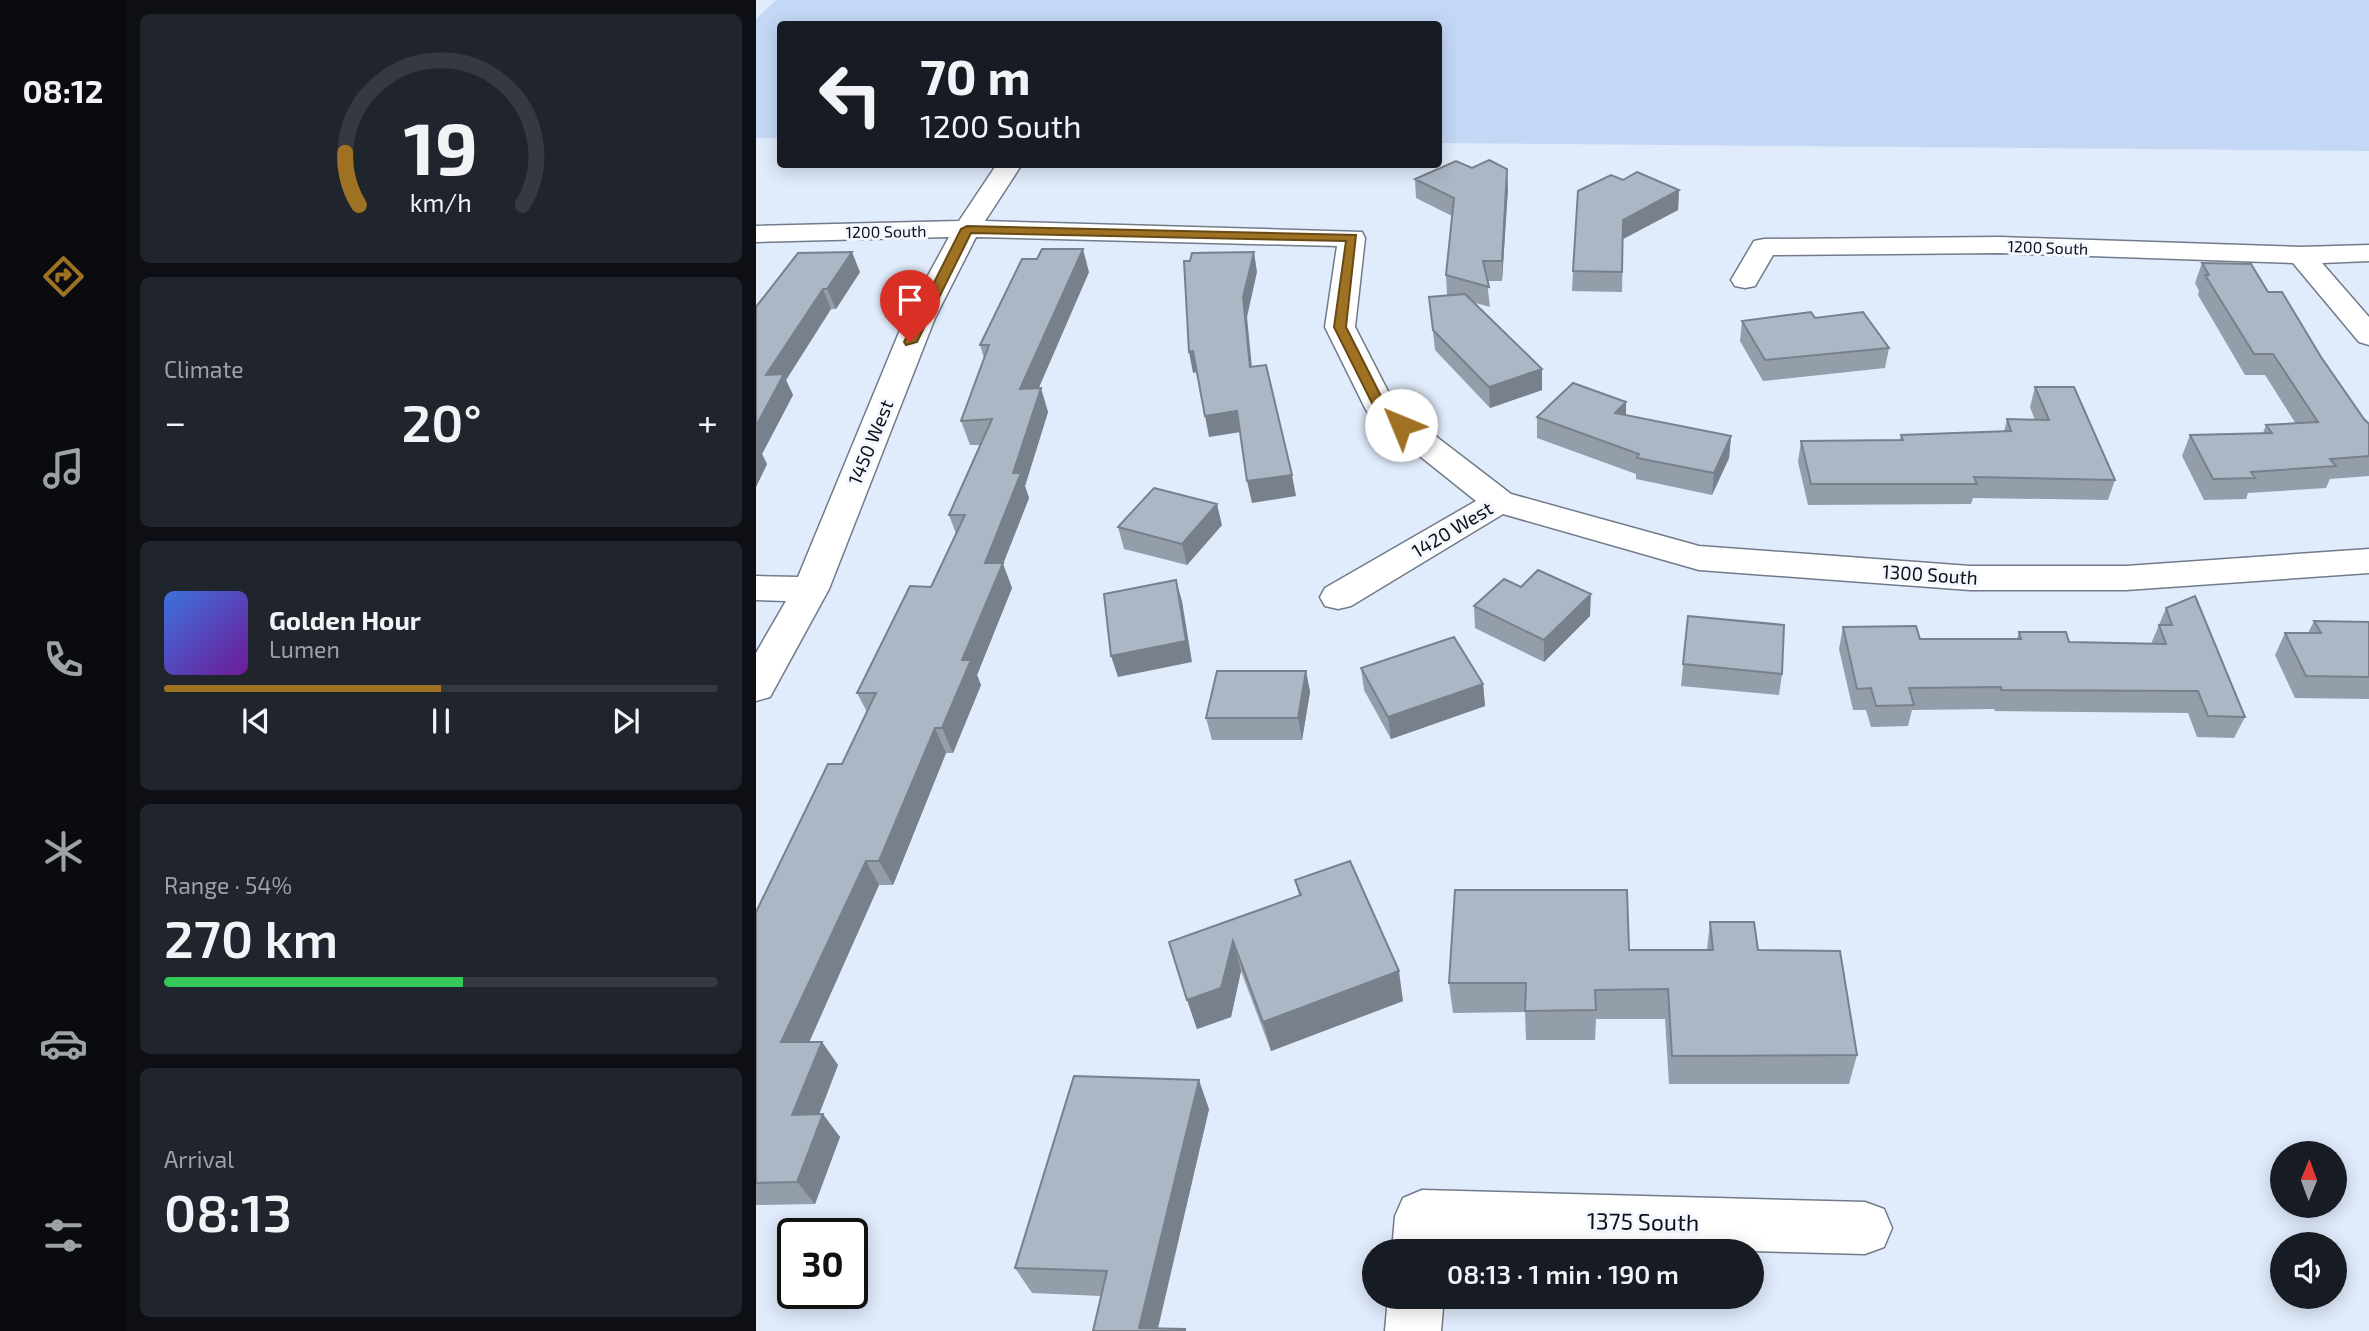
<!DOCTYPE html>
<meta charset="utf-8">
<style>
body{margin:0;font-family:"Exo 2",sans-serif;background:#20242c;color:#f1f3f6;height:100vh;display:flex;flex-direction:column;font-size:26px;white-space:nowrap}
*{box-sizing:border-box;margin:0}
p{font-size:23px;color:#9ea1a6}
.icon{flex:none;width:38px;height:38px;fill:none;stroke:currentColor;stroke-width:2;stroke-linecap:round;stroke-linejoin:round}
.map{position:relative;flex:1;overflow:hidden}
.sheet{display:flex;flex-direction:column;gap:14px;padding:14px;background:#0d0f14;width:630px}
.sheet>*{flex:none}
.hud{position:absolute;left:21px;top:21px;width:665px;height:147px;border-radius:7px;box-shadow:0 4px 18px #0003;background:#171b24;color:#f1f3f6;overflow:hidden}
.needle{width:46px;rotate:1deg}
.fabs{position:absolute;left:1514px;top:1141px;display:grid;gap:14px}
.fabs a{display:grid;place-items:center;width:77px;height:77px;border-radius:50%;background:#171b24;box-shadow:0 4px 18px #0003;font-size:35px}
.speed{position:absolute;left:21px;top:1218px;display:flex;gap:14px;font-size:35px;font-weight:700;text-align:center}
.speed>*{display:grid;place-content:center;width:91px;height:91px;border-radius:50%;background:#171b24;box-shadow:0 4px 18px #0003;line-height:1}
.speed .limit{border:4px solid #111;border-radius:10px;background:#fff;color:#111}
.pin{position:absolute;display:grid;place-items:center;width:60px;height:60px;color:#fff;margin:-72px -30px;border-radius:50% 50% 50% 0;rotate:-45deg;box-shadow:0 0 7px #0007}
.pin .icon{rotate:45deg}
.me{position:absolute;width:77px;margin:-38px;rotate:315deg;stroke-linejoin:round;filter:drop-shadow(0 0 5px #0008)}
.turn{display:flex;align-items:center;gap:24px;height:147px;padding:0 28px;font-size:32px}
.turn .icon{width:91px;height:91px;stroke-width:2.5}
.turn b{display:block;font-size:49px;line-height:60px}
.big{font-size:52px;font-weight:600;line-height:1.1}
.sheet .widget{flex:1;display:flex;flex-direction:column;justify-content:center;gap:10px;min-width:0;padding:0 24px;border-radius:10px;background:#20242c}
.sheet .dial{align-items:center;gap:0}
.dial svg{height:182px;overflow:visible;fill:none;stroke:#363941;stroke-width:7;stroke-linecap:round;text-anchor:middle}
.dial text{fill:#f1f3f6;stroke:none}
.song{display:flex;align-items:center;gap:21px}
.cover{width:84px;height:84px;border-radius:10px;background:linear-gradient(135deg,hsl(220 70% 55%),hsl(280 70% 35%))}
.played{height:7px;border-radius:4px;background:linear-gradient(90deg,#9e7222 50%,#363941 50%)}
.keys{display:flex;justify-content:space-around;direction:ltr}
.heat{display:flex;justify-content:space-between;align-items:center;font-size:38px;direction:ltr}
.charge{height:10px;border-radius:5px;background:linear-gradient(90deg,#34c759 54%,#363941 0)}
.trip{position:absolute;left:606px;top:1239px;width:402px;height:70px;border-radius:35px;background:#171b24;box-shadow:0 4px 18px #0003;font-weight:600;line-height:70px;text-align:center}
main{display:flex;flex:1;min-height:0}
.dock{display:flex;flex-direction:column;width:126px;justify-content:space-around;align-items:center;background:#090b0e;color:#9ea1a6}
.dock .icon{width:49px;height:49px}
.dock .selected{color:#9e7222}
.dock b{font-size:32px;color:#f1f3f6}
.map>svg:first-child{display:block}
</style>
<main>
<nav class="dock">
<b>08:12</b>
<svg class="icon selected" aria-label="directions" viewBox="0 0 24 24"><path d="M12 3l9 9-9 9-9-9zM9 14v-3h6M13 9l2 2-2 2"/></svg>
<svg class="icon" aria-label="music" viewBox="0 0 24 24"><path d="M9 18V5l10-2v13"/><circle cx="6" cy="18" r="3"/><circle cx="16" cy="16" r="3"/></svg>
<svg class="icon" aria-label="phone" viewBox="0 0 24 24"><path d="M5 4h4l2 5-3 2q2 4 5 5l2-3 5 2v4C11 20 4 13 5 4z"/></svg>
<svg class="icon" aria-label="climate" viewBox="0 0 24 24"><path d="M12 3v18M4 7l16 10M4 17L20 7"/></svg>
<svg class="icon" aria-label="car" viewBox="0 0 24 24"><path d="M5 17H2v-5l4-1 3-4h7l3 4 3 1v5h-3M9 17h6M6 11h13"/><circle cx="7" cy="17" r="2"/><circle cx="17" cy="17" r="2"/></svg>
<svg class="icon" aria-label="filters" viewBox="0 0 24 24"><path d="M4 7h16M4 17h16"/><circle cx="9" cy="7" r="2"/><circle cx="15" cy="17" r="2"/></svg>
</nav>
<section class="sheet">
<div class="widget dial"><svg viewBox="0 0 100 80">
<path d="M14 69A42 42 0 1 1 86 69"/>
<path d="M14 69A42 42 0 0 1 8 46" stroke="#9e7222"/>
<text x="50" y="56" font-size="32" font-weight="700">19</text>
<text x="50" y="72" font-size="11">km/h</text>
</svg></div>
<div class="widget"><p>Climate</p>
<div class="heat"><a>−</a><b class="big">20°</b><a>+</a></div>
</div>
<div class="widget">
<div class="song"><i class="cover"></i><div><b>Golden Hour</b><p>Lumen</p></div></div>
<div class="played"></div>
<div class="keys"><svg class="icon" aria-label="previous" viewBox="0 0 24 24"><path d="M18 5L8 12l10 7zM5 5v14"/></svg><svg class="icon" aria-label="pause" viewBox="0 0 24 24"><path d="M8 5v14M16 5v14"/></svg><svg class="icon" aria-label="next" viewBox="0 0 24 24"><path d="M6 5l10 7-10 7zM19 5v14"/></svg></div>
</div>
<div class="widget"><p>Range · 54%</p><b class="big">270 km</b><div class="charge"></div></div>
<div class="widget"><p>Arrival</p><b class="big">08:13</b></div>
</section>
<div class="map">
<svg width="1613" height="1331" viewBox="0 0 1613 1331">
<rect width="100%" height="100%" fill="#e0ebfb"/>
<path fill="#c4d8f6" d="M 20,0 L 1613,0 L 1613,151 L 683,143 L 682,24 L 24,24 L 24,138 L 0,138 L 0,19 Z"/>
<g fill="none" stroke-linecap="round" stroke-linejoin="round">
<g stroke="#717b89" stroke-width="3">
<path id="minor" d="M 241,164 L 266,164 L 229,221 L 606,232 L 609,238 L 599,327 L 639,405 L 755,494 L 943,546 L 1214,566 L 1370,566 L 1613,549 L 1613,573 L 1370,590 L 1214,590 L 943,570 L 747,514 L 595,606 L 582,609 L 569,606 L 564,597 L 569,588 L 720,501 L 615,417 L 610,410 L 569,327 L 581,246 L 220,237 L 179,318 L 73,589 L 14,697 L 0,701 L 0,653 L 30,601 L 0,600 L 0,576 L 42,577 L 149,318 L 193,237 L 0,242 L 0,226 L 203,221 Z
M 1244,237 L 1545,247 L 1613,245 L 1613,261 L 1566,263 L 1613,317 L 1613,345 L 1603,342 L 1537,263 L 1244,253 L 1017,255 L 999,286 L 989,288 L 979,286 L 975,280 L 998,241 L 1008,239 Z
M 666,1190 L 1109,1202 L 1128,1209 L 1136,1228 L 1128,1247 L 1109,1254 L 691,1243 L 690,1251 L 636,1251 L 639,1216 L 647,1198 Z
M 632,1297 L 688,1297 L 685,1331 L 629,1331 Z"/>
</g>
<use href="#minor" fill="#fff" fill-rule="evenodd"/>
</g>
<path fill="#949daa" d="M 659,179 L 752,188 L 746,281 L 731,281 L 734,307 L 716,302 L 786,369 L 786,390 L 734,408 L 679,350 L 673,297 L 695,296 L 691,295 L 690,275 L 696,216 L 660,198 Z
M 867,180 L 923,190 L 922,210 L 867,239 L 866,292 L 816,291 L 817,271 Z
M 1446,263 L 1512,292 L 1565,357 L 1608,419 L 1613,424 L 1613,476 L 1574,479 L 1570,488 L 1492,493 L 1490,499 L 1448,500 L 1426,456 L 1434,435 L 1507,433 L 1510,425 L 1540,424 L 1509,375 L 1489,375 L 1442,295 L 1443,291 L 1439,283 Z
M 104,272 L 80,309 L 75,309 L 30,380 L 37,395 L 6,454 L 11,464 L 0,487 L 0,307 Z
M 333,272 L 282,388 L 292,412 L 269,486 L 273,498 L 247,564 L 256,588 L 221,675 L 225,685 L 197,753 L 190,753 L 137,885 L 123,885 L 53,1042 L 66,1042 L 82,1065 L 63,1115 L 84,1137 L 59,1204 L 0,1205 L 0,912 L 86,764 L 111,712 L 101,693 L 175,587 L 200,534 L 193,515 L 225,445 L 214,445 L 205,421 L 228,358 L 224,345 Z
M 1059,318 L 1133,348 L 1129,368 L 1007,381 L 984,341 L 986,321 Z
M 1279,387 L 1359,480 L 1352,500 L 1217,498 L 1215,504 L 1052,505 L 1042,462 L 1045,441 L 1144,440 L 1145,435 L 1248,432 L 1251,419 L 1279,420 L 1274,407 Z
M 870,416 L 975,436 L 973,458 L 956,495 L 880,479 L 880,474 L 781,438 L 781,417 Z
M 466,525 L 431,565 L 368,549 L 362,527 Z
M 765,587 L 834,616 L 788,662 L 719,628 L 718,606 Z
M 1410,608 L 1489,717 L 1478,738 L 1441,737 L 1432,713 L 1239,711 L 1238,709 L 1156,710 L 1152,726 L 1115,727 L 1110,710 L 1097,710 L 1083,649 L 1087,627 L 1164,639 L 1261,639 L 1263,632 L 1313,642 L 1395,644 Z
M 932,616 L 1026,674 L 1023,695 L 925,686 Z
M 1558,621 L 1613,622 L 1613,699 L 1539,698 L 1519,655 L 1529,633 L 1552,633 Z
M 605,668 L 727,684 L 729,706 L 635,739 L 608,690 Z
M 550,671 L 554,692 L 546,740 L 456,740 L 450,718 Z
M 539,880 L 647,1001 L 515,1051 L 485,971 L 475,1017 L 441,1029 L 413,942 L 543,896 Z
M 954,922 L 1002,950 L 1101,1055 L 1093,1084 L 913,1084 L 909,1019 L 840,1019 L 839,1040 L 770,1040 L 769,1012 L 697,1013 L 693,983 L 873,950 L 951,950 Z
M 453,1109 L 402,1329 L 429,1329 L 430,1331 L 337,1331 L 345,1296 L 276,1293 L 259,1268 Z"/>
<path fill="#78808b" d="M 751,169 L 752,188 L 746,281 L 746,261 Z
M 923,190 L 922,210 L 867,239 L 867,220 Z
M 327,249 L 333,272 L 272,413 L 264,389 Z
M 96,252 L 104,272 L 80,309 L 71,289 Z
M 498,252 L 501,272 L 491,317 L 498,388 L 494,367 L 487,297 Z
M 67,289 L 75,309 L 30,380 L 37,395 L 6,454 L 11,464 L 0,487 L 0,426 L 10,375 Z
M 437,351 L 442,372 L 437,373 L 433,352 Z
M 786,369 L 786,390 L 734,408 L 733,387 Z
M 285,388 L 292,412 L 269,486 L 273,498 L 247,564 L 256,588 L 221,675 L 225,685 L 197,753 L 186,728 L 229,563 Z
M 870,402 L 870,423 L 859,413 Z
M 481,411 L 485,432 L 453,437 L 449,416 Z
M 975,436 L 973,458 L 956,495 L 958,473 Z
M 536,475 L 540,496 L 496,503 L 491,481 Z
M 461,504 L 466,525 L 431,565 L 426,544 Z
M 420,580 L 426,601 L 436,662 L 362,677 L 355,656 Z
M 835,594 L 834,616 L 788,662 L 788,640 Z
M 550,671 L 554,692 L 546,740 L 542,718 Z
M 727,684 L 729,706 L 635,739 L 632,717 Z
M 179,728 L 190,753 L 137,885 L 123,861 Z
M 110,861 L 123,885 L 43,1065 L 25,1042 Z
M 477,941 L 485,971 L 475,1017 L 441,1029 L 431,1000 Z
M 643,971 L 647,1001 L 515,1051 L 507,1022 Z
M 66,1042 L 82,1065 L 54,1137 L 36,1115 Z
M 443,1080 L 453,1109 L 401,1331 L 383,1328 Z
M 67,1114 L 84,1137 L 59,1204 L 41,1182 Z"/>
<path fill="#acb7c6" stroke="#78808b" stroke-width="2" d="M 733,160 L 751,169 L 746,261 L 727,261 L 733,287 L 690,275 L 698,198 L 659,179 L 700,161 L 716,168 Z
M 881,172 L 923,190 L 867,220 L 866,272 L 817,271 L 822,191 L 855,175 L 867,180 Z
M 286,249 L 327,249 L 264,389 L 285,388 L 257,473 L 265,473 L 229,563 L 247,563 L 206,660 L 215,660 L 186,728 L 179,728 L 123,861 L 110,861 L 25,1042 L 66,1042 L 36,1115 L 67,1114 L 41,1182 L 0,1183 L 0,912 L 72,764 L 86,764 L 120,693 L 101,693 L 154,586 L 175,587 L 209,515 L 193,515 L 236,419 L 205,421 L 233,345 L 224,345 L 266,259 L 281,259 Z
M 96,252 L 71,289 L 67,289 L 10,375 L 28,374 L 0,426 L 0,307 L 42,253 Z
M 498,252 L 487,297 L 494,367 L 510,365 L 536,475 L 491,481 L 481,411 L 449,416 L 437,351 L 433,352 L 428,261 L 434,261 L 436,253 Z
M 1446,263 L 1495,264 L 1512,292 L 1526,292 L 1565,357 L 1608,419 L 1613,424 L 1613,456 L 1574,459 L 1580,466 L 1495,472 L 1499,478 L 1457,479 L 1434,435 L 1516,433 L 1510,425 L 1562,422 L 1517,354 L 1498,354 L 1449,275 L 1453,275 Z
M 709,294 L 786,369 L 733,387 L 677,330 L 673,297 Z
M 1055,312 L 1059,318 L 1107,312 L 1133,348 L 1009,360 L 986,321 Z
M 817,383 L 870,402 L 859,413 L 975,436 L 958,473 L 881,458 L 883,454 L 781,417 Z
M 1279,387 L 1318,387 L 1359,480 L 1218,477 L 1221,484 L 1055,484 L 1045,441 L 1147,440 L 1145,435 L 1255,431 L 1251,419 L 1293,420 Z
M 398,488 L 461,504 L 426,544 L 362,527 Z
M 782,570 L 835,594 L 788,640 L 718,606 L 748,579 L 765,587 Z
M 420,580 L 430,641 L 355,656 L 348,594 Z
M 1439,596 L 1489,717 L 1452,716 L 1442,691 L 1245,690 L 1245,687 L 1153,688 L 1158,705 L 1120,706 L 1115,688 L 1101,689 L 1087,627 L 1160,626 L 1164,639 L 1265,639 L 1263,632 L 1310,632 L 1313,642 L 1410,644 L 1403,625 L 1416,625 L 1410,608 Z
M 932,616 L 1028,625 L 1026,674 L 927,664 Z
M 1558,621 L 1613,622 L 1613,677 L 1550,676 L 1529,633 L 1565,633 Z
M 698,637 L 727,684 L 632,717 L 605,668 Z
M 461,671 L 550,671 L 542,718 L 450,718 Z
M 594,861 L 643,971 L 507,1022 L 477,941 L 465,988 L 431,1000 L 413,942 L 545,895 L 539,880 Z
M 699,890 L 871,890 L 873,950 L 957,950 L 954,922 L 998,922 L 1002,950 L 1084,951 L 1101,1055 L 916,1056 L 912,989 L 839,990 L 840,1010 L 769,1011 L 770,983 L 693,983 Z
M 318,1076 L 443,1080 L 383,1328 L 429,1329 L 429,1331 L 337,1331 L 351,1271 L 259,1268 Z"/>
<path fill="#9e7222" stroke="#674a16" stroke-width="2" d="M 211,226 L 600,235 L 590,327 L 631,408 L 652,425 L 650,428 L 641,428 L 621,413 L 578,327 L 590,241 L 215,233 L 161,342 L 150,345 L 148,342 L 205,229 Z"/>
<g text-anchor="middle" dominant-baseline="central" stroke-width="6" stroke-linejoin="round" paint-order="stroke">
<g font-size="16" fill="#0d1116" stroke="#f3f7fe">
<text transform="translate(130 231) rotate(-1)">1200 South</text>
<text transform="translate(1292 247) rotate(2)">1200 South</text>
</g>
<g font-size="19" fill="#0d1116" stroke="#f3f7fe">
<text transform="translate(114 442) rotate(-68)">1450 West</text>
<text transform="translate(696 529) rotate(-31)">1420 West</text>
<text transform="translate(1174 574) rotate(4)">1300 South</text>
</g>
<g font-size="23" fill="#0d1116" stroke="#f3f7fe">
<text transform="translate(887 1221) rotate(1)">1375 South</text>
</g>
</g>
</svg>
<div class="fabs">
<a><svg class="needle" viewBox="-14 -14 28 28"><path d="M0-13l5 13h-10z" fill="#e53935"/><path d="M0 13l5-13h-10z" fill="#9ea1a6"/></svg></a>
<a><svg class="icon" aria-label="sound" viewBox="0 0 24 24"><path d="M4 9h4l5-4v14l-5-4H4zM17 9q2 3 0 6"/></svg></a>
</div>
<div class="speed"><div class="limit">30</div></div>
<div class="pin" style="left:154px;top:342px;background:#d93025"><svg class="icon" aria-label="arrive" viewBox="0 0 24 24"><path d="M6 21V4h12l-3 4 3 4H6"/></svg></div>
<svg class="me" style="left:645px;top:425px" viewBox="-20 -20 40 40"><circle r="19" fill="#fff"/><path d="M0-13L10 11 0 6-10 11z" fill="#9e7222"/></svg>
<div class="trip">08:13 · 1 min · 190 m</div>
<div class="hud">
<div class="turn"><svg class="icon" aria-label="left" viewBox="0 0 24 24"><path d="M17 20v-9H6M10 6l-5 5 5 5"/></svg><div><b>70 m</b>1200 South</div></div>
</div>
</div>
</main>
